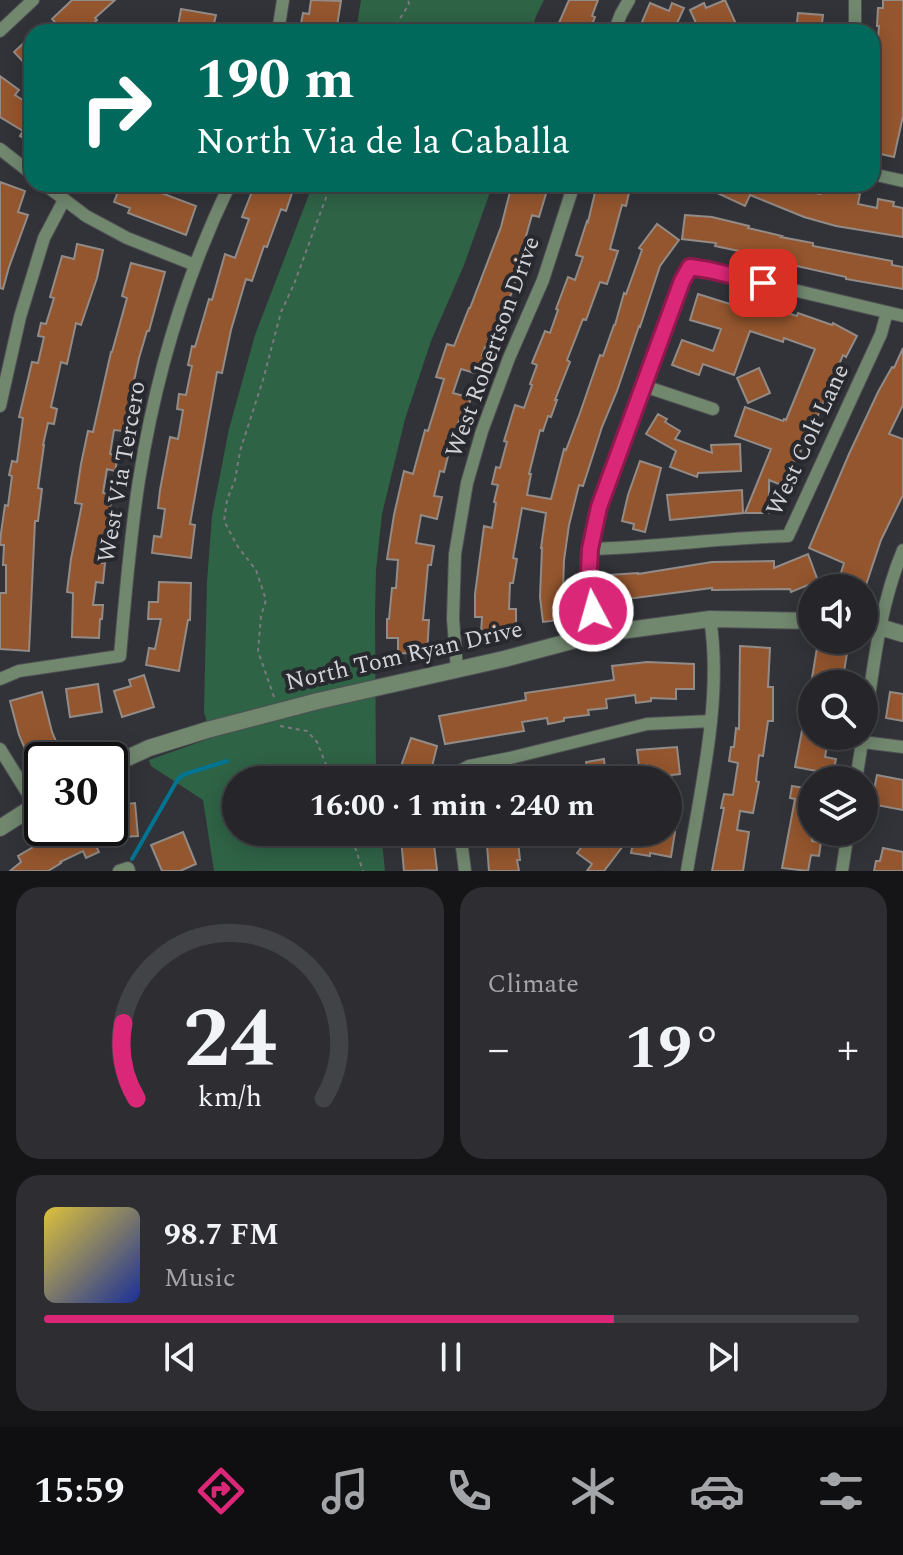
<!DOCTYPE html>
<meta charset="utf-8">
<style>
body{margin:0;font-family:Spectral,serif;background:#2e2e32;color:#f1f3f6;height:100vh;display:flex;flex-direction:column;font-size:30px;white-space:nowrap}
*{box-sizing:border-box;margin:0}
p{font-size:26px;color:#a4a5a8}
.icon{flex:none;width:44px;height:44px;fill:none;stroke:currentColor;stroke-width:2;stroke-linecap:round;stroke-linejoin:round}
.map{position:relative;height:871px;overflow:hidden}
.drawer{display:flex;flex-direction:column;gap:16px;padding:16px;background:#151517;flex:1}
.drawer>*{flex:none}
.guide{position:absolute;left:24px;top:24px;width:856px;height:168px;border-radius:24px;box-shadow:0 4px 20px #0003,0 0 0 2px #424347;background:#00695c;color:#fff;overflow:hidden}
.buttons{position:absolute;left:798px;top:574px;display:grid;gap:16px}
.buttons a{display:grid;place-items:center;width:80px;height:80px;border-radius:50%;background:#26262a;box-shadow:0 4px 20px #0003,0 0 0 2px #424347;font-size:40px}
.speed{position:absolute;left:24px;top:742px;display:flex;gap:16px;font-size:40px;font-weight:700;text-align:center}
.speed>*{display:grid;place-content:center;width:104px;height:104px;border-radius:50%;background:#26262a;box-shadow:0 4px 20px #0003,0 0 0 2px #424347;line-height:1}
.speed .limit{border:4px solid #111;border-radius:12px;background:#fff;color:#111}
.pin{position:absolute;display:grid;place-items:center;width:68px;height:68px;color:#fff;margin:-34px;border-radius:16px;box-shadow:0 4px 12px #0006}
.me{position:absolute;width:88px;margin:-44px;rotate:354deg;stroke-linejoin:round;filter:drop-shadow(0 0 6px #0008)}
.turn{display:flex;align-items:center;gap:28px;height:168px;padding:0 40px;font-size:36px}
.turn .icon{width:104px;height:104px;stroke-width:2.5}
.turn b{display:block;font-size:56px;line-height:68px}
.big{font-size:60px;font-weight:700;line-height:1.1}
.drawer .tile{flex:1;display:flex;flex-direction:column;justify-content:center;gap:12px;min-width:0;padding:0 28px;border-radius:24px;background:#2e2e32}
.drawer .dial{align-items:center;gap:0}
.dial svg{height:208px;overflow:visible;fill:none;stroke:#424347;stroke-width:7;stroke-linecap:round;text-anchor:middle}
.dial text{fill:#f1f3f6;stroke:none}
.song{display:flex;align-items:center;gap:24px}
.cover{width:96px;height:96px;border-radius:12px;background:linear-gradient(135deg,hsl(50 70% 55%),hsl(230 70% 35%))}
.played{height:8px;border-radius:4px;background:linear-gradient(90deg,#db2777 70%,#424347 70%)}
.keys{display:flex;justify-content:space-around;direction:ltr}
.heat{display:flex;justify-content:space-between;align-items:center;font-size:44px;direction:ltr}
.drawer .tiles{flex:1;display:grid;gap:16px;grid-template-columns:1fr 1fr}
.tile:last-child{grid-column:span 2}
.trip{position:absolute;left:222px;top:766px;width:460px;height:80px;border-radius:40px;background:#26262a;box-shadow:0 4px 20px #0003,0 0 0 2px #424347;font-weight:700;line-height:80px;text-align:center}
.menu{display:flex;height:128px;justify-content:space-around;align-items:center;background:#0f0f11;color:#a4a5a8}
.menu .icon{width:56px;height:56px}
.menu .on{color:#db2777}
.menu b{font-size:36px;color:#f1f3f6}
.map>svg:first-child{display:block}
</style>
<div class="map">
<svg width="903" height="871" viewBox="0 0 903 871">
<rect width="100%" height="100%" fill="#323338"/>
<path fill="#2f6346" d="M 361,0 L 544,0 L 536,16 L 531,32 L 356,32 Z
M 313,184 L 493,184 L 464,265 L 431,341 L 405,419 L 382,514 L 376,570 L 375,614 L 376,780 L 236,780 L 236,832 L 381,832 L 385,871 L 214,871 L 203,800 L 151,766 L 149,760 L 211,738 L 204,712 L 207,582 L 212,516 L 229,429 L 255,335 Z"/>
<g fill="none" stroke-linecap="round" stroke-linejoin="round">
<path stroke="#007493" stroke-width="4" d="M 132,859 L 178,779 L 185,774 L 227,761"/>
</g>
<path fill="#94562e" stroke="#928b87" stroke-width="2" d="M 72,0 L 115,0 L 95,18 L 97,20 L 84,32 L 64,32 L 52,19 Z
M 311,0 L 341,1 L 336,32 L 318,32 L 300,29 L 303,13 L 309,14 Z
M 569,0 L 598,0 L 592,16 L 595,17 L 589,32 L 555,32 Z
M 725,0 L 737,26 L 723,32 L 700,32 L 690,10 L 704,3 L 706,8 Z
M 883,0 L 903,0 L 903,116 L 894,157 L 872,152 L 872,106 L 874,96 L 877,97 L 881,71 L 878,71 L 880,51 L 877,51 L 879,26 L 877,26 L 878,8 L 883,8 Z
M 650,3 L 669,11 L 672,3 L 684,8 L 673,32 L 657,32 L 658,29 L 642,22 Z
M 181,9 L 216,15 L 212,32 L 177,32 Z
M 798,13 L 823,15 L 821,32 L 796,32 Z
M 27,40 L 32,46 L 32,71 L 14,52 Z
M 0,76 L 19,90 L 15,95 L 32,106 L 32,144 L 20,136 L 23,131 L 0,117 Z
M 0,182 L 25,191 L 18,212 L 28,215 L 9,267 L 3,289 L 0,288 Z
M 121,184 L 146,184 L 157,188 L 156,191 L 196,206 L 186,235 L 128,213 L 130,208 L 114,202 Z
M 255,184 L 295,184 L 286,211 L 281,209 L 267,247 L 264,246 L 252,281 L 246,279 L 231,330 L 222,373 L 217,372 L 190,524 L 195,525 L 191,558 L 152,553 L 154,536 L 161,537 L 165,509 L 158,508 L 160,490 L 170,437 L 178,439 L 183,410 L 177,409 L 179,394 L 186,395 L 192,366 L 188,365 L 192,346 L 195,347 L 209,299 L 212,300 L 225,254 L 235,258 L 249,219 L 242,217 Z
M 512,184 L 549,184 L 539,217 L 532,215 L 524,243 L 527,244 L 520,263 L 522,264 L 509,300 L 505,299 L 494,334 L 491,333 L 482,355 L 484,356 L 478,374 L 461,369 L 453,393 L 471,398 L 466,413 L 462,412 L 453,438 L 457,439 L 453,453 L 449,452 L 444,472 L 440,471 L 434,496 L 442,497 L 437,519 L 421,515 L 416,543 L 434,546 L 431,565 L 428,565 L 423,620 L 429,620 L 427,654 L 398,653 L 398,638 L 387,638 L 387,619 L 389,619 L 392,588 L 396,588 L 398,560 L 387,559 L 394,515 L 404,471 L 413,474 L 425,430 L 428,431 L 444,379 L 436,377 L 447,344 L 454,346 L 469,308 L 470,308 L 501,227 Z
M 597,184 L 631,184 L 626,206 L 622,205 L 610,249 L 618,251 L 607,284 L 600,282 L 586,320 L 583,319 L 567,360 L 570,362 L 555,400 L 557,400 L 551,417 L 548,416 L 543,431 L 540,430 L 529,474 L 531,474 L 527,495 L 551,499 L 564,449 L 566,450 L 580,413 L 600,355 L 603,356 L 614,325 L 615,325 L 624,293 L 626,294 L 642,250 L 639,248 L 657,224 L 679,240 L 660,266 L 640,327 L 639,326 L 617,391 L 602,427 L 583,486 L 579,485 L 569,525 L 564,560 L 563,592 L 565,592 L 568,619 L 543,622 L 540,597 L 542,548 L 541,548 L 546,513 L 522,508 L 513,558 L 517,559 L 513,583 L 510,583 L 509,609 L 516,609 L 516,633 L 481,633 L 482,617 L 475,617 L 475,594 L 484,526 L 492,528 L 496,503 L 494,502 L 498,485 L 492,484 L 496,467 L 500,468 L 507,442 L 504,441 L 515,405 L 524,408 L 532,385 L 530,384 L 537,365 L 532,363 L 545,331 L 550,333 L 558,310 L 556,309 L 568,277 L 575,280 L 583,257 L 576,255 L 587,221 L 588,222 Z
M 698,184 L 754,184 L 765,189 L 767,184 L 799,184 L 798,188 L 820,194 L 822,185 L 860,194 L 858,204 L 877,208 L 878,199 L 894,202 L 893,206 L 903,208 L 903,237 L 836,226 L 804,217 L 750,195 L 745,206 Z
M 685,215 L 712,217 L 749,226 L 748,228 L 782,236 L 781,237 L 813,243 L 813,246 L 892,261 L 892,265 L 903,267 L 903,289 L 846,279 L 846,277 L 747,255 L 748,253 L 715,246 L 716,243 L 682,239 Z
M 77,244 L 103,250 L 97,278 L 81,325 L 76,323 L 67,364 L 61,362 L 51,407 L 57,409 L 54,424 L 48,423 L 43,445 L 44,445 L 38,488 L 42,489 L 38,521 L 35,521 L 29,651 L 0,649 L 0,593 L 6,593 L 6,565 L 3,565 L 4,545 L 0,545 L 1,533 L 5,505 L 8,506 L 12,476 L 9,475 L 12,461 L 17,462 L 23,418 L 19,417 L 32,362 L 38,363 L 44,337 L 38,336 L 41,323 L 46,324 L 54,298 L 50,297 L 62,256 L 74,259 Z
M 131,263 L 165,272 L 149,331 L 147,331 L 139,358 L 123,431 L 114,430 L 110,454 L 118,456 L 115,471 L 107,469 L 103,493 L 112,495 L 102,563 L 105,563 L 103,583 L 96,582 L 93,605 L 103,605 L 102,619 L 100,619 L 99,638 L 72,637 L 73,593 L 67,592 L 71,559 L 82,504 L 75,503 L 81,464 L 88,431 L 93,432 L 111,352 L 112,352 L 127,298 L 122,296 Z
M 698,294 L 730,304 L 732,300 L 763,311 L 764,306 L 797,316 L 798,313 L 832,325 L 833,323 L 857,336 L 846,357 L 843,355 L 814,425 L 811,424 L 799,456 L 797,455 L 784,486 L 769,480 L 769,513 L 745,513 L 771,449 L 735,436 L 745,407 L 783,421 L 784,419 L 786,420 L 815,349 L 784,338 L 783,342 L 750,331 L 734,375 L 703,364 L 699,375 L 672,365 L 682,340 L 713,351 L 721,329 L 690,320 Z
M 903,348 L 903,405 L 889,434 L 903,439 L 903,495 L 881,540 L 865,588 L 836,588 L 844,563 L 809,548 L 849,454 L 878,392 L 892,367 L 894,368 Z
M 759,368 L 770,393 L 748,403 L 737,378 Z
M 658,414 L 667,419 L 665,422 L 680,431 L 675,439 L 712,453 L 711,445 L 740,444 L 741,471 L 698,473 L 697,477 L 670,467 L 676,451 L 646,434 Z
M 640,461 L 661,468 L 645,532 L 633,529 L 634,524 L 622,521 L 628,495 Z
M 742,490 L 743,513 L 670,520 L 667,495 Z
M 808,554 L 818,581 L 791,592 L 790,589 L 712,590 L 712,588 L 612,601 L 609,575 L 638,573 L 638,574 L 712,562 L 774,561 L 774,568 Z
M 159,582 L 191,583 L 190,620 L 188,620 L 179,671 L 146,665 L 149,648 L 155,649 L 161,619 L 148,619 L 149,602 L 158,602 Z
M 740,646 L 770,648 L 768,687 L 773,687 L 773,721 L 768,721 L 763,756 L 759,755 L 756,781 L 759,782 L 753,813 L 740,811 L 737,830 L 749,832 L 743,871 L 712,871 L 724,808 L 721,808 L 724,794 L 733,795 L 738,763 L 729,761 L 731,747 L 734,747 L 736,728 L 739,729 Z
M 817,648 L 847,653 L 844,672 L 850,673 L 848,684 L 811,684 Z
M 647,662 L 694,664 L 694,689 L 676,689 L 676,699 L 651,698 L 651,701 L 636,703 L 635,695 L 606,699 L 607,708 L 588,710 L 589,715 L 564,718 L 564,721 L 548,724 L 547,718 L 522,722 L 524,731 L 445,744 L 439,716 L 526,700 L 525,693 L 614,680 L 612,666 Z
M 144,675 L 154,707 L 122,717 L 114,691 L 131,686 L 129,680 Z
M 98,684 L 102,712 L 70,717 L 66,689 Z
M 42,692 L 52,732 L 64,760 L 37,760 L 35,756 L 29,758 L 19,735 L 10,701 Z
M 890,692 L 903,694 L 903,721 L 886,718 Z
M 806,710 L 812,710 L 812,737 L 828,740 L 825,757 L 836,759 L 833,774 L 795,767 Z
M 411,738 L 437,746 L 429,779 L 400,769 Z
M 677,747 L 680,774 L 671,775 L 672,780 L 649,780 L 647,765 L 639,766 L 637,750 Z
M 604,759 L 605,769 L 623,765 L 626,780 L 549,780 L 549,774 L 587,769 L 586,762 Z
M 877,775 L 903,780 L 903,810 L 871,804 Z
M 792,786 L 812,789 L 812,841 L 821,842 L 819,856 L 811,855 L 808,871 L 782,868 L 795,799 L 790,798 Z
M 135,803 L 138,836 L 122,837 L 123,844 L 96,846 L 99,852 L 86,858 L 83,851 L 60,862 L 61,863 L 48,871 L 10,871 L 21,862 L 18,856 L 54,835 L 53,833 L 64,828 L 110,828 L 110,806 Z
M 183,832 L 196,864 L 180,871 L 162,871 L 151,845 Z
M 486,832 L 517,832 L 520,860 L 517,860 L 519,871 L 489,871 Z
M 593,832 L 604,832 L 623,846 L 604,871 L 587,871 L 592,864 L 577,853 Z
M 642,832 L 675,832 L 671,857 L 650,853 L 650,856 L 631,853 L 634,838 L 641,839 Z
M 433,836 L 437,870 L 404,871 L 401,839 Z
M 883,848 L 903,852 L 903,871 L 874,871 L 876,861 L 880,861 Z"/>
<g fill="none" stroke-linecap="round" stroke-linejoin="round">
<g stroke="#4f5054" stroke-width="14">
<path id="minor" d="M 855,0 L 855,32
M 0,31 L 33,0
M 278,32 L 283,0
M 614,32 L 621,14 L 629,0
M 0,149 L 32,174
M 872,174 L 903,181
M 44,184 L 86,216 L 127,238 L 195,265
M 644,386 L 713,409
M 0,406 L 20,317 L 44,238 L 64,200
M 590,549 C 657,547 722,538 788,536 L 881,334 L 887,312
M 598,634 L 593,611 L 589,569 L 590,549 L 599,507 L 682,281 L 690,267 L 709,270 L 903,316
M 457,669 L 453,619 L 455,554 L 467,483 L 482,431 L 509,358 L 543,280 L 574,184
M 0,679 L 19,671 L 120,656 C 125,598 130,538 139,480 C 155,379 185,277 230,184
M 864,732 C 873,671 879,607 903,550
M 863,742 L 903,747
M 0,749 L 35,805
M 456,780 L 456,773 L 469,766 L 510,758 L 647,724 L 711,721
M 856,780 L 863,736
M 460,832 L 465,871
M 119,871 L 128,868 L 129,871
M 687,871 C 700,792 723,698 710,619
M 842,871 L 848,832"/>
</g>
<g stroke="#4f5054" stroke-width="18">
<path id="tertiary" d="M 864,626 L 880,627 L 903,634
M 110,766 L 149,748 L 207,730 L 318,701 L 504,659 L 598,634 L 710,619 L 812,621
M 0,828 L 42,801"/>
</g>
<path stroke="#79797e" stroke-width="2" stroke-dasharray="4 4" stroke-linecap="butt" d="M 392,32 L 409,4 L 408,0
M 274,697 L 258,651 L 261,616 L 266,600 L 256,570 L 238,547 L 224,521 L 227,500 L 235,480 L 240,451 L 263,380 L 281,312 L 294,284 L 331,184
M 280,726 L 307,731 L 317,742 L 332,780
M 350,832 L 363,871"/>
<use href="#minor" stroke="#71876e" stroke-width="12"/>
<use href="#tertiary" stroke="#71876e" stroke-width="16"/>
</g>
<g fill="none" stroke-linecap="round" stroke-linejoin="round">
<g stroke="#8e194d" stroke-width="20">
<path id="route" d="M 593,611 L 589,569 L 590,549 L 599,507 L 682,281 L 690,267 L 709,270 L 763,283"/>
</g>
<use href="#route" stroke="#db2777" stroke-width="14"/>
</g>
<g text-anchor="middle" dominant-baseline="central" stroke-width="8" stroke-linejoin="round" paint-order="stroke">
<g font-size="24" fill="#d2d2d6" stroke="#28292e">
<text transform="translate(493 347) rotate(-70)">West Robertson Drive</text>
<text transform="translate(808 440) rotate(-65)">West Colt Lane</text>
<text transform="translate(122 472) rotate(-80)">West Via Tercero</text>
<text transform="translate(404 656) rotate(-13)">North Tom Ryan Drive</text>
</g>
</g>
</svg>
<div class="buttons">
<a><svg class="icon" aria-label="sound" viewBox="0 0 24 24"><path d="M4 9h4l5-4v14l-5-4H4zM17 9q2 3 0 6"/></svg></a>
<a><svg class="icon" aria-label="search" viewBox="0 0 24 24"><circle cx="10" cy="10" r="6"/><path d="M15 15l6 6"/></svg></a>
<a><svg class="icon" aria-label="layers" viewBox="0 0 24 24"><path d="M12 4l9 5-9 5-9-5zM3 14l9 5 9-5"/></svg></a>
</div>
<div class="speed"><div class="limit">30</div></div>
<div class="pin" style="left:763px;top:283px;background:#d93025"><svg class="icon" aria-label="arrive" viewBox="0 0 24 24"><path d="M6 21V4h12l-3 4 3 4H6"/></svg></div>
<svg class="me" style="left:593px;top:611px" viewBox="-20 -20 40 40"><circle r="17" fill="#db2777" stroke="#fff" stroke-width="3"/><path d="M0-11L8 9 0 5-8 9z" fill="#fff"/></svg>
<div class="trip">16:00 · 1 min · 240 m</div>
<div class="guide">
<div class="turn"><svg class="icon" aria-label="right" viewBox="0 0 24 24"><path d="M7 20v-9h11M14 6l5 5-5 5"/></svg><div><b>190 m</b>North Via de la Caballa</div></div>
</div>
</div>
<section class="drawer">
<div class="tiles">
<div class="tile dial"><svg viewBox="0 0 100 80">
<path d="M14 69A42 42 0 1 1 86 69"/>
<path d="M14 69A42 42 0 0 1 9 40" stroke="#db2777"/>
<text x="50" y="56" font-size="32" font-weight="700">24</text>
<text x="50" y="72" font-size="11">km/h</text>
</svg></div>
<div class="tile"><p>Climate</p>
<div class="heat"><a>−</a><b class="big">19°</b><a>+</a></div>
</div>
<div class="tile">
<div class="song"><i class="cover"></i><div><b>98.7 FM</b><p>Music</p></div></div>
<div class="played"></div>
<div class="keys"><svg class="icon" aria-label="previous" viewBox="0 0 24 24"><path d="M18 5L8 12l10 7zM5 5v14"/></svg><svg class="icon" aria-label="pause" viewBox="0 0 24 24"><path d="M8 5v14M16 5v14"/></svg><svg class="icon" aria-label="next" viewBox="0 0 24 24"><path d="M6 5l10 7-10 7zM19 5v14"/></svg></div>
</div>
</div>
</section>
<nav class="menu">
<b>15:59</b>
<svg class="icon on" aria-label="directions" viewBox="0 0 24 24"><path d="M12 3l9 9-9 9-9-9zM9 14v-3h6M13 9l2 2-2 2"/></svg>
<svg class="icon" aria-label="music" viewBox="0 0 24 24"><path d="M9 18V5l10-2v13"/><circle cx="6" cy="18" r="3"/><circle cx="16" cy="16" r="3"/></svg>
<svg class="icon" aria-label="phone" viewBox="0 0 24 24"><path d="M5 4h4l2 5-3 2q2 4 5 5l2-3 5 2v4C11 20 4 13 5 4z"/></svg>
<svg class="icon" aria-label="climate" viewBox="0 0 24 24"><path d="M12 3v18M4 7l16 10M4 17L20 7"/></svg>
<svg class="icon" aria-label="car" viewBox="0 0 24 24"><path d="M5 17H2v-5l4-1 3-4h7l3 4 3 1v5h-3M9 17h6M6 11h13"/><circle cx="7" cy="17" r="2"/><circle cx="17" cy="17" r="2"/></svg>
<svg class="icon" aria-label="filters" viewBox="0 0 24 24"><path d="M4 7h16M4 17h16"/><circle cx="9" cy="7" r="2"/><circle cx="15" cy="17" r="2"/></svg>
</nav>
